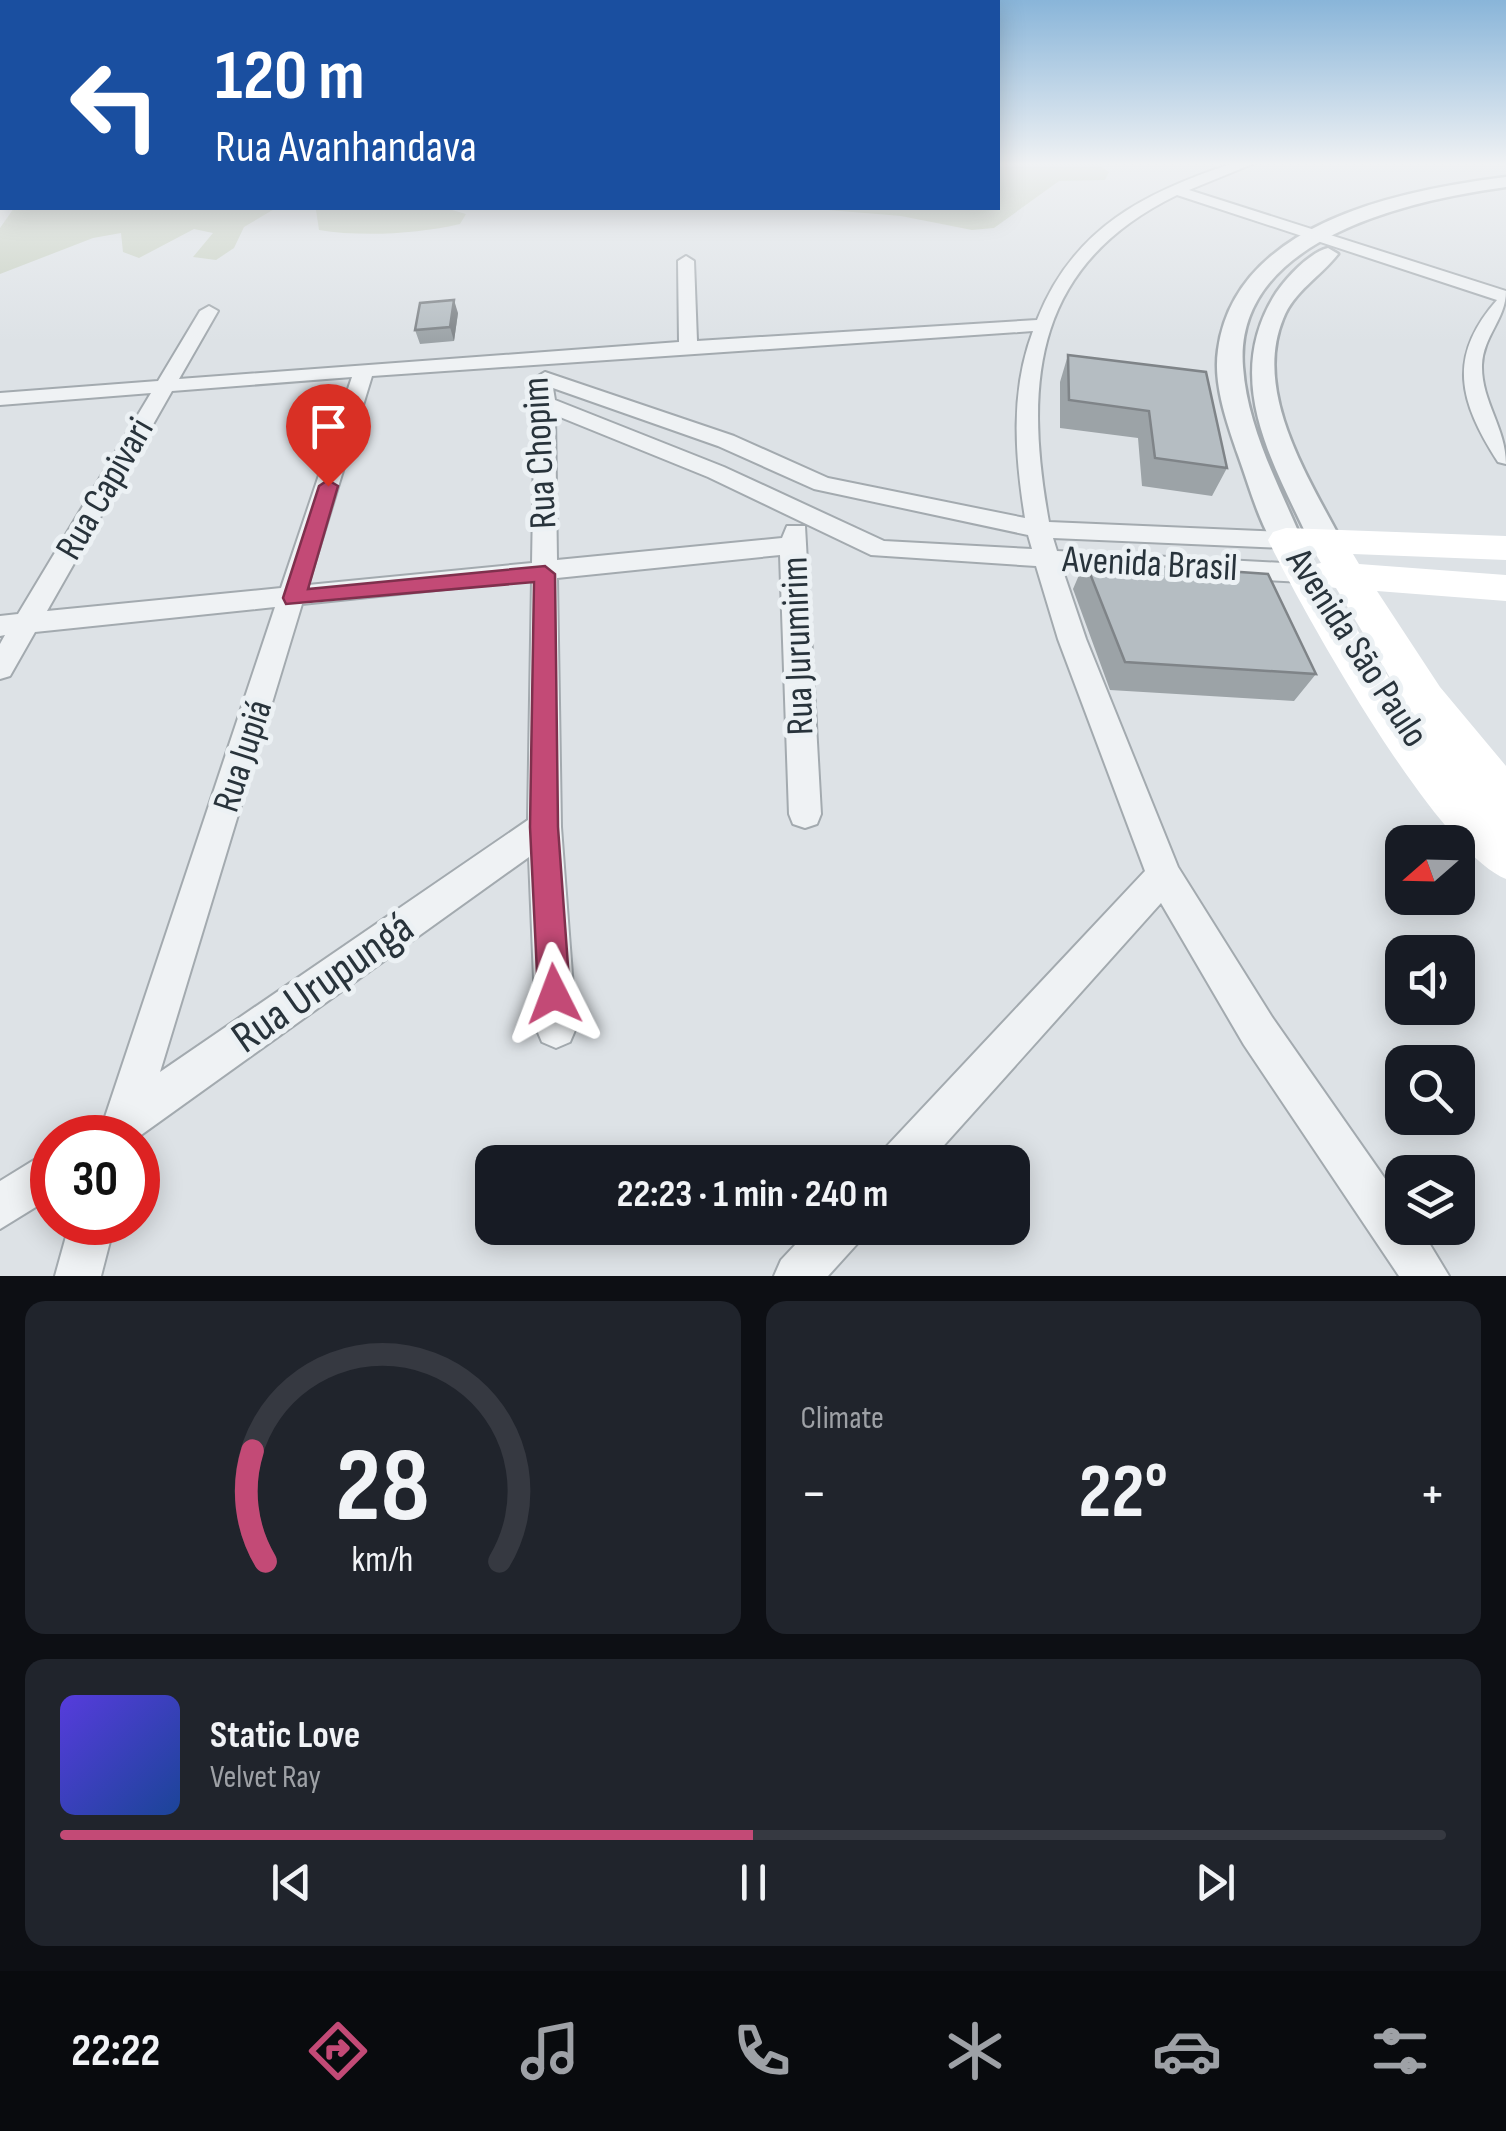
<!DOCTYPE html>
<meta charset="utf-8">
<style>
body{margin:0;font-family:"Sofia Sans Condensed",sans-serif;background:#20242c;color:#f1f3f6;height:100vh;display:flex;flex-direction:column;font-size:38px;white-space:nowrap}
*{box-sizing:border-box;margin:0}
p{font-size:32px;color:#9ea1a6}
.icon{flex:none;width:55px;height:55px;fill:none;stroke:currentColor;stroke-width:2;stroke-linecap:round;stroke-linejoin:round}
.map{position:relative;height:1276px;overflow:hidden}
.panel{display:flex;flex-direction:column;gap:25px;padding:25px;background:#0d0f14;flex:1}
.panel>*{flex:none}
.guide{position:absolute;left:0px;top:0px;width:1000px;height:210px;box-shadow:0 5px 25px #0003;background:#1a4fa0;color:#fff;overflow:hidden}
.needle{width:65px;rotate:250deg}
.controls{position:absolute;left:1385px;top:825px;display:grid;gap:20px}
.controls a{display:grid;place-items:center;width:90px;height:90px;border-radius:20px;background:#171b24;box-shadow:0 5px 25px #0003;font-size:50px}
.speed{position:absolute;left:30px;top:1115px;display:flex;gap:20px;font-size:50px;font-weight:700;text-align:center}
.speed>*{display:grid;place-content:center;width:130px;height:130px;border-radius:50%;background:#171b24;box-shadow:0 5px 25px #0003;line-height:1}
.speed .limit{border:15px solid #d22;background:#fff;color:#111}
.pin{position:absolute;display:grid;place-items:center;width:85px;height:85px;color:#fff;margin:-102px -42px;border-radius:50% 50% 50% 0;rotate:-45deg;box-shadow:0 0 10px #0007}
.pin .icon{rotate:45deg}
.me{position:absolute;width:110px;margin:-55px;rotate:357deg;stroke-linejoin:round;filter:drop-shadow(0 0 8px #0008)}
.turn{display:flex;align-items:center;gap:35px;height:210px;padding:0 50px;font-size:45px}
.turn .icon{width:130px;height:130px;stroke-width:2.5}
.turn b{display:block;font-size:70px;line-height:85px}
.big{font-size:75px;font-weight:700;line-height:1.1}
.panel .widget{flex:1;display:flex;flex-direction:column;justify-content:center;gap:15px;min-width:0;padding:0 35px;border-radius:20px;background:#20242c}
.panel .dial{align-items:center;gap:0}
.dial svg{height:260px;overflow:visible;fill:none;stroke:#363941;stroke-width:7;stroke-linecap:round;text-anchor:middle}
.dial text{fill:#f1f3f6;stroke:none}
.song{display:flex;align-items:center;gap:30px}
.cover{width:120px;height:120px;border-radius:15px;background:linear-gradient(135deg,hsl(250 70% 55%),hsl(220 70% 35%))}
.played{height:10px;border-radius:5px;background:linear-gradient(90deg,#c34a76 50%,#363941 50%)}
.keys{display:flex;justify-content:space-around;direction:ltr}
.heat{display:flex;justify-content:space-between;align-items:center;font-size:55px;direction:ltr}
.panel .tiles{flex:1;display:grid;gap:25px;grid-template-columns:1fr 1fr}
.widget:last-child{grid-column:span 2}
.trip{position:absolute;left:475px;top:1145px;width:555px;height:100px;border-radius:20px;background:#171b24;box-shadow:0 5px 25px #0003;font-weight:700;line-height:100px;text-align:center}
.dock{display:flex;height:160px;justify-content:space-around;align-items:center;background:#090b0e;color:#9ea1a6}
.dock .icon{width:70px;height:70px}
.dock .on{color:#c34a76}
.dock b{font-size:45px;color:#f1f3f6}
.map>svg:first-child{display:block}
</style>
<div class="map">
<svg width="1506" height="1276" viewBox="0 0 1506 1276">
<rect width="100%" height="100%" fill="#dde2e6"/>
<path fill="#c6cfbf" d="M 998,163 L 1096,163 L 1109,172 L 1105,180 L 1059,181 L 994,228 L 972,230 L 901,216 L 804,208 L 998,208 Z
M 14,208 L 276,208 L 244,227 L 234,248 L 216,260 L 193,257 L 213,233 L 194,229 L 139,258 L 123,252 L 121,233 L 93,238 L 0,274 L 0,228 Z
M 309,208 L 445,208 L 466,214 L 460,224 C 418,234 361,237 319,230 L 316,210 Z"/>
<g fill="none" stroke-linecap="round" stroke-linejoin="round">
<g stroke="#a3aaaf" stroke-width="4">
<path id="minor" d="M 1234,163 L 1255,163 L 1189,190 L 1506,291 C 1506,319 1483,336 1482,365 C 1481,401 1506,428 1506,464 L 1498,462 C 1459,401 1447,357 1497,300 L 1177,195 C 1035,264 1023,379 1049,522 L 1286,532 L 1298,540 L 1286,548 L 1053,538 L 1057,551 L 1302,564 L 1315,573 L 1302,582 L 1062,568 L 1086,639 L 1178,867 L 1272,1017 L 1402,1203 L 1402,1228 L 1420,1228 L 1449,1276 L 1399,1276 L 1244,1045 L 1161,903 L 929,1162 L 880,1162 L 886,1147 L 1145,871 L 1058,639 L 1036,566 L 871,555 L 708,477 L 555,415 L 557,560 L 782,538 L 787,526 L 805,526 L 821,814 L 817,824 L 805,828 L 793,824 L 789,814 L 780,555 L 557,578 L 561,827 L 576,1028 L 570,1042 L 556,1048 L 542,1042 L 536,1028 L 529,857 L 141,1135 L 138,1144 L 138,1138 L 98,1138 L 275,607 L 35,632 L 10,676 L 0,679 L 0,644 L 5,635 L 0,636 L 0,616 L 18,614 L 151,393 L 0,405 L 0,393 L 158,381 L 200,311 L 209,306 L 218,311 L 179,379 L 679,342 L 678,261 L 686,256 L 694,261 L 697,341 L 1037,320 C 1073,228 1145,192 1234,163 ZM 1033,331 C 1010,392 1015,455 1025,518 L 828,478 L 734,436 L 545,372 L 535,378 L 544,384 L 535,390 L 532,563 L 308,585 L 372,376 ZM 352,377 L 281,588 L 47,611 L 172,391 ZM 553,388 L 718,446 L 814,489 L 1028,535 L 1032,549 L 884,541 L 724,467 L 555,400 ZM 532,580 L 528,820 L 160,1072 L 302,604 Z
M 52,1149 L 52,1197 L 0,1229 L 0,1181 Z
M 70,1222 L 115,1222 L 101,1276 L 55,1276 Z
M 811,1228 L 863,1228 L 857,1244 L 828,1276 L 774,1276 L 781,1260 Z"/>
</g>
<g stroke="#a3aaaf" stroke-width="5">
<path id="tertiary" d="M 1506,177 L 1506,187 C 1410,200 1233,239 1243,367 C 1247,427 1279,486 1302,540 L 1297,547 L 1275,547 C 1258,520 1249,485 1238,455 C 1227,423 1213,384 1218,350 C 1235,222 1402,190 1506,177 Z
M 1328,248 L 1338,254 C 1320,277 1294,291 1283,319 C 1253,392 1308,477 1341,540 L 1336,547 L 1314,547 L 1309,540 C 1271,459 1222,378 1276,293 C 1287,277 1309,253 1328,248 Z"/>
</g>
<use href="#minor" fill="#eff2f4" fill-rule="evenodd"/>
<use href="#tertiary" fill="#eff2f4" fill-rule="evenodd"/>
<path fill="#fff" fill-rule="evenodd" d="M 1286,528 L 1506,536 L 1506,560 L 1353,554 L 1359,564 L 1506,575 L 1506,601 L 1377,591 L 1440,687 L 1506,766 L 1506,879 C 1437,852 1303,612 1268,540 L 1273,532 ZM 1311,553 L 1315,553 L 1321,563 L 1316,564 ZM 1329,587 L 1336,588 L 1401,696 Z"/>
</g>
<path fill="#9ca3a7" d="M 458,313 L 454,341 L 420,344 L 415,330 Z
M 1068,355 L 1206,372 L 1227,468 L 1212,496 L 1142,486 L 1138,438 L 1060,428 L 1060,382 Z
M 1085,561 L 1316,674 L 1294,701 L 1110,690 L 1073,589 Z"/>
<path fill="#7f8488" d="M 454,300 L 458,313 L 454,341 L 450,327 Z"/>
<path fill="#b5bdc2" stroke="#7f8488" stroke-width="2.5" d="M 454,300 L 450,327 L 415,330 L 420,303 Z
M 1068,355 L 1206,372 L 1227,468 L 1155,458 L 1149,411 L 1069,400 Z
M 1085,561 L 1268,574 L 1316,674 L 1125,662 Z"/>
<linearGradient id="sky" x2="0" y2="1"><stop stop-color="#89b5d9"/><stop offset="0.48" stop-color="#f0f2f4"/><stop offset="1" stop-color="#f0f2f4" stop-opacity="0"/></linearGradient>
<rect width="1506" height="342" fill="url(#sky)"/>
<path fill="#c34a76" stroke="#7f304d" stroke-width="2.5" d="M 328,480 L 338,486 L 308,589 L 545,566 L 555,574 L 558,827 L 570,994 L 565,1006 L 554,1010 L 543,1006 L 538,994 L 530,827 L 534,582 L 286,604 L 283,598 L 319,486 Z"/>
<g text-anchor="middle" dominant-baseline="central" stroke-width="10" stroke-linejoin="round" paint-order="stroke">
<g font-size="38" fill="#28333b" stroke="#ecf1f4">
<text transform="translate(540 453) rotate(-93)">Rua Chopim</text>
<text transform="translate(105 489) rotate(-60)">Rua Capivari</text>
<text transform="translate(1150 564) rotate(3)">Avenida Brasil</text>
<text transform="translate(798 646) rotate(-92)">Rua Jurumirim</text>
<text transform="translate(1357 648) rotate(57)">Avenida São Paulo</text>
<text transform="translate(243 756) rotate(-72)">Rua Jupiá</text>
</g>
<g font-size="45" fill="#28333b" stroke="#ecf1f4">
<text transform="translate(323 983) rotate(-35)">Rua Urupungá</text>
</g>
</g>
</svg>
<div class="controls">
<a><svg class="needle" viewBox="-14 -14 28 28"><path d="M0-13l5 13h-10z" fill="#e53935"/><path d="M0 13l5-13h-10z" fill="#9ea1a6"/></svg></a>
<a><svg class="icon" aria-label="sound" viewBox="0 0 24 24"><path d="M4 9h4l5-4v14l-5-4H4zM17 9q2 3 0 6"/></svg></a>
<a><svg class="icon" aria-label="search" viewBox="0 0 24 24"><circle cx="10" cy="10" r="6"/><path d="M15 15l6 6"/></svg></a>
<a><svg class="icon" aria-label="layers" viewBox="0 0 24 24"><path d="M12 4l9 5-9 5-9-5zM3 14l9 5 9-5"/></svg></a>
</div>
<div class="speed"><div class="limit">30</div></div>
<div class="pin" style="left:328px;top:486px;background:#d93025"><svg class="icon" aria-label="arrive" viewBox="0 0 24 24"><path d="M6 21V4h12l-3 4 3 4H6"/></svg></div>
<svg class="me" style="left:554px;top:994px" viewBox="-20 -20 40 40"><path d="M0-17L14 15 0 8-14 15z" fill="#c34a76" stroke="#fff" stroke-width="4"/></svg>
<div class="trip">22:23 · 1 min · 240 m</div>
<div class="guide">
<div class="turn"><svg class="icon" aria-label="left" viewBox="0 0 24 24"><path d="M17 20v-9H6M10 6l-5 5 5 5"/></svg><div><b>120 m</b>Rua Avanhandava</div></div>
</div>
</div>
<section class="panel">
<div class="tiles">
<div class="widget dial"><svg viewBox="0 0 100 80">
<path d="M14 69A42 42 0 1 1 86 69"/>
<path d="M14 69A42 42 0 0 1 10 35" stroke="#c34a76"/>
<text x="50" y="56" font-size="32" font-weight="700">28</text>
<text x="50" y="72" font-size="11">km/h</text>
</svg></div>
<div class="widget"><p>Climate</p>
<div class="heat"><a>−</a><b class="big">22°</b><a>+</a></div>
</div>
<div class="widget">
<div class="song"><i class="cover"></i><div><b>Static Love</b><p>Velvet Ray</p></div></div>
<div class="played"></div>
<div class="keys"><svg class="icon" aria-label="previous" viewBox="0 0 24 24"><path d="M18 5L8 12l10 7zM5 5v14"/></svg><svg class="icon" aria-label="pause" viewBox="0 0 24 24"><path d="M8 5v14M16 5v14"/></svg><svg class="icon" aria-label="next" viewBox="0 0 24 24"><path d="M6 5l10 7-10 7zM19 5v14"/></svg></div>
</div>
</div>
</section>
<nav class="dock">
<b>22:22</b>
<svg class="icon on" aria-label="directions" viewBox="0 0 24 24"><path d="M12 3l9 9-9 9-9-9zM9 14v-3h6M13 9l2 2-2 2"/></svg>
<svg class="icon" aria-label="music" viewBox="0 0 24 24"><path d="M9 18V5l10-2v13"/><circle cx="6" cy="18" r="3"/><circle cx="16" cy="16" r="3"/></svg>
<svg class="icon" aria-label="phone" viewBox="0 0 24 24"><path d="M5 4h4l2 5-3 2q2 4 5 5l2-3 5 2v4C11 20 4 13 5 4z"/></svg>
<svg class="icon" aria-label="climate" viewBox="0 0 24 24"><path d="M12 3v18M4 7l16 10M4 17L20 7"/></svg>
<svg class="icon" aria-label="car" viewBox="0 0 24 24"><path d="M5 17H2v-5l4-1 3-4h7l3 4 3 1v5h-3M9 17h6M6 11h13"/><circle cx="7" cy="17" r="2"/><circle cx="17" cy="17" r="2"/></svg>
<svg class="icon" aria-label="filters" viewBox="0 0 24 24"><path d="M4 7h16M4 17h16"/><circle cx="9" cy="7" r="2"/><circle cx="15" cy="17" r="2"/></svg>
</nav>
